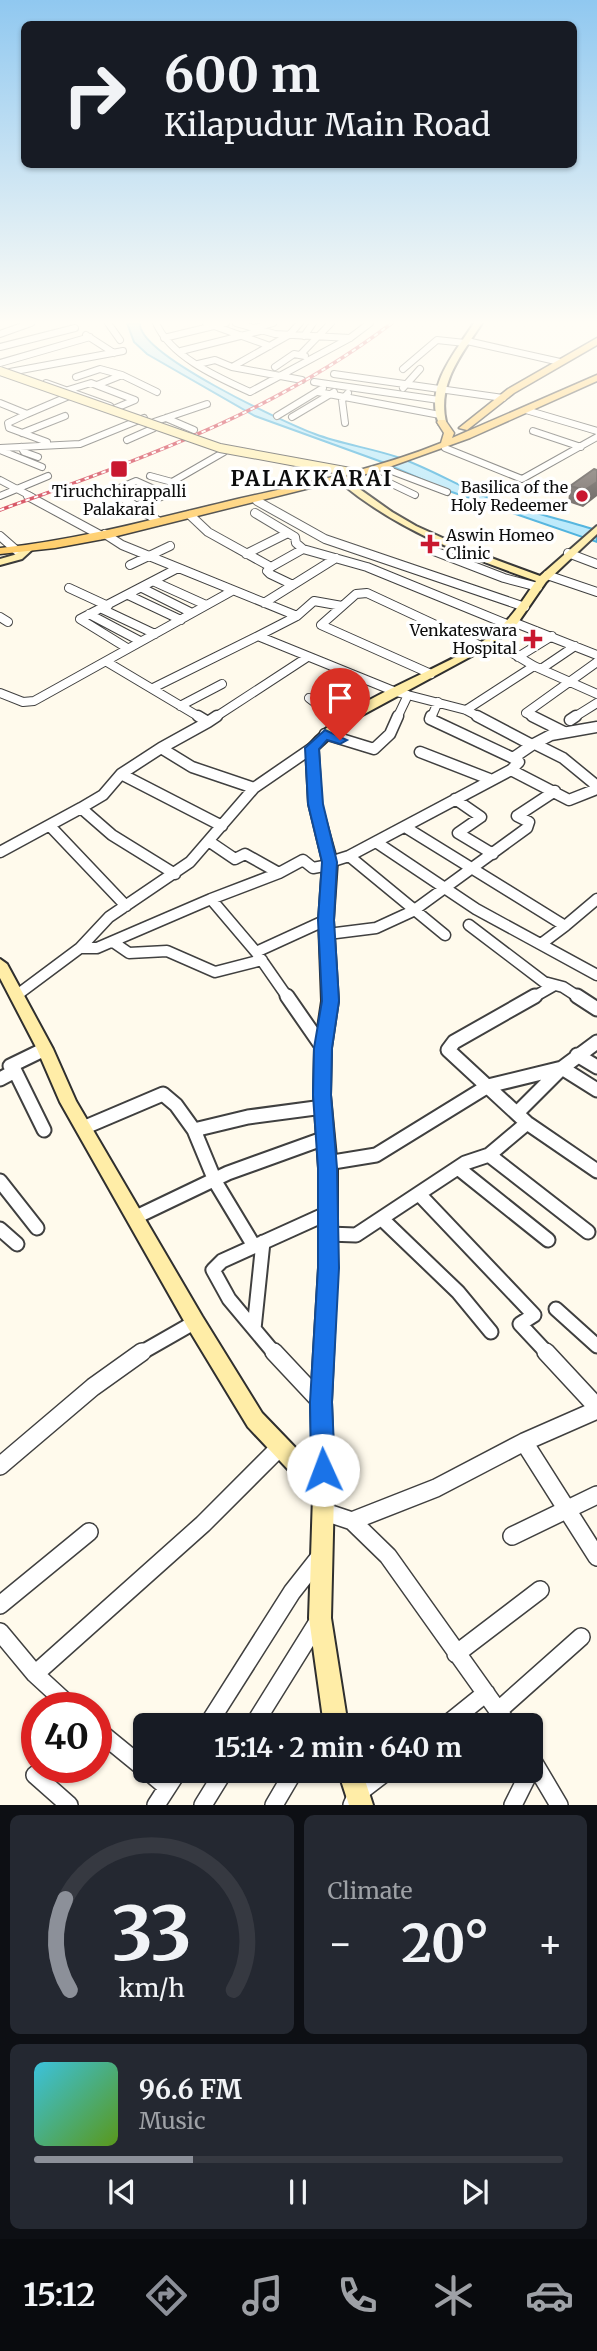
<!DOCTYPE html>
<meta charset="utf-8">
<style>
body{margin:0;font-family:Merriweather,serif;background:#242831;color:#f1f3f6;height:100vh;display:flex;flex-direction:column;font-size:26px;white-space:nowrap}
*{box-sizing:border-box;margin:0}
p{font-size:23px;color:#9ea1a6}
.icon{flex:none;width:38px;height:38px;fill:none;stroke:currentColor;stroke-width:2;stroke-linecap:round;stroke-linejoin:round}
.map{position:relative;height:1805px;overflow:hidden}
.panel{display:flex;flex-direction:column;gap:10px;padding:10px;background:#0d0f14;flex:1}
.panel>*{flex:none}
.top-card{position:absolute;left:21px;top:21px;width:556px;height:147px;border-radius:10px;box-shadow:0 2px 5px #0004;background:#171b24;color:#f1f3f6;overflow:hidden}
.speed{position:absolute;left:21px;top:1692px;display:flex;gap:14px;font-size:35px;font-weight:700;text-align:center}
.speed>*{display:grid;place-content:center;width:91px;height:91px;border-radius:50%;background:#171b24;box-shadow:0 2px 5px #0004;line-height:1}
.speed .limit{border:10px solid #d22;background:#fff;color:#111}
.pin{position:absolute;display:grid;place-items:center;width:60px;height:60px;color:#fff;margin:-72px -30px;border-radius:50% 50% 50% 0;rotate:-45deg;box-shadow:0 0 7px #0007}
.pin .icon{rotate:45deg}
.me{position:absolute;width:77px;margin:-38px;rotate:358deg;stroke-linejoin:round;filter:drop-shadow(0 0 5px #0008)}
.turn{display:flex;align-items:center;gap:24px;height:147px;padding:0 28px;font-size:32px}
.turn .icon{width:91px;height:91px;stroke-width:2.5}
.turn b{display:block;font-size:49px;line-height:60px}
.big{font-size:52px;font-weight:700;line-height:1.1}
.panel .widget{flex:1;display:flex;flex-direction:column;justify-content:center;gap:10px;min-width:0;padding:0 24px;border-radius:10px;background:#242831}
.panel .dial{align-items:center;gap:0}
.dial svg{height:182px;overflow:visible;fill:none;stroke:#363941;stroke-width:7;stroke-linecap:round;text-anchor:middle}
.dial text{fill:#f1f3f6;stroke:none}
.song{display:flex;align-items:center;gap:21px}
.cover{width:84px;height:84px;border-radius:10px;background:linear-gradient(135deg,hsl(190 70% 55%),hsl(90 70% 35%))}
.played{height:7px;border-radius:4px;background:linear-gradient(90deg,#8c9099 30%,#363941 30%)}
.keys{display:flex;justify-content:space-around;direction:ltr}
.heat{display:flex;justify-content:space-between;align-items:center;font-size:38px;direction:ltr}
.panel .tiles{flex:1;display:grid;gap:10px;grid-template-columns:1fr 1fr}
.widget:last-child{grid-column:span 2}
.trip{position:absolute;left:133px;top:1713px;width:410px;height:70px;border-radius:10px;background:#171b24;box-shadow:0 2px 5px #0004;font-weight:700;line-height:70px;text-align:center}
.dock{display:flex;height:112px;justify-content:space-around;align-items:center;background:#090b0e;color:#9ea1a6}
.dock .icon{width:49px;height:49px}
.dock .current{color:#8c9099}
.dock b{font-size:32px;color:#f1f3f6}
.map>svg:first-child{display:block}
</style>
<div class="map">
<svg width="597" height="1805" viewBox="0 0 597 1805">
<rect width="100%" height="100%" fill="#fffaec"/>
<path fill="#ace5fc" stroke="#2ca4d9" stroke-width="2" d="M 127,323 L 140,323 C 137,354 285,423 315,434 C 341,444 370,448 397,457 C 430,468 461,488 494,500 C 527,512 562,519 596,530 L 597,542 L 446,490 L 382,462 L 255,416 L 147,354 L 134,342 Z"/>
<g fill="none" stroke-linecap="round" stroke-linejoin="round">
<g stroke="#404040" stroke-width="8">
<path id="street-far4" d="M 108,323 L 120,340
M 156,323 C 171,357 217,377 250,392 L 350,338 L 370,323
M 206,323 L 270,346
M 236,323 L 275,334 L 350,338
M 300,323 L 289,335 L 232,367 L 302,380
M 254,328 L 273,323
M 0,334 L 31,323
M 86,335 L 114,353
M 304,336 L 313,323
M 164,338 L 226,323
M 467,341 L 560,362
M 0,347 L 75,328
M 181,351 L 260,331
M 300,355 L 331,323
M 0,363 L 90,337
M 198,364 L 215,360 L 232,367
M 275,367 L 294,354 L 305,356
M 403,369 L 437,340 L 465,343
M 10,372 L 123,351
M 334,374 L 503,398
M 76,377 L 100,369 L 122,375
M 314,382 L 439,400
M 46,383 L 110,406
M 97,385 L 122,375 L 157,392
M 403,388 L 420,369
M 68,390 L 91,383 L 135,400 L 116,408
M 318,392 L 440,415
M 0,403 L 27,414 L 8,423 L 9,428 L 47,442
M 526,410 L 597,431
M 27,414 L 69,396
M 277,416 L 323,388
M 292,417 L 334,392
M 166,418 L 194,430
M 154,422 L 207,404
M 345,423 L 342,400 L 348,393
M 533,431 L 581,447
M 22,433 L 65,416
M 127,440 L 154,428
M 21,447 L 24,452 L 38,457
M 0,448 L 80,444 L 144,418
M 445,448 L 522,479 L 597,437
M 0,450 L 42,467
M 389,470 L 447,492
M 373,475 L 415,495
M 150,476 L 172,482 L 224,452
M 0,480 L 32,497
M 0,496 L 48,476
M 123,497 L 113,491 L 136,481 L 165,494
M 157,497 L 165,494"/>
</g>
<g stroke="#404040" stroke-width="10">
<path id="street-far3" d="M 28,496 L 100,535
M 120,496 L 158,521
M 257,501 L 325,539 L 525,607
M 138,506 L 161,496
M 255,513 L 295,537 L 296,543 L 303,549
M 190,515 L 208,532 L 271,567 L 267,571 L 270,574 L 293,585
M 105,534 L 122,545 L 297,616 L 258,636 L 396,692 L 466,710 L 481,718
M 0,536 L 16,550
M 434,551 L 504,578 L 538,587
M 568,553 L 597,564
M 246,554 L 288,533
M 130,565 L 170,546
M 271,567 L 303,549 L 367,567 L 509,625
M 547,575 L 597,592
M 155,582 L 206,605
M 69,588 L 108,606
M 142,588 L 192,613
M 128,595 L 181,620
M 264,603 L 336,558
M 102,609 L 155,634
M 89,614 L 140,641
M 297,616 L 314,601 L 342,606
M 0,617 L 8,622
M 513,622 L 597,655
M 492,641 L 534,666 L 597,694
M 127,648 L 80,619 L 178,568
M 518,657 L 552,636
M 107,662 L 201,718
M 541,669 L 575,646
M 431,674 L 321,625 L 356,594 L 367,593 L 483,647
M 153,688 L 258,636
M 0,693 L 23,702 L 34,701 L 232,591
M 309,698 L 335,718
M 180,706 L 222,684
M 466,710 L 534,666
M 214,718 L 306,658
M 397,718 L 408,695
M 431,718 L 438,702
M 536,718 L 526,713 L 597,662
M 573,718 L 597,703"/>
</g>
<g stroke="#404040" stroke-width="13">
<path id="street-far2" d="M 198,716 L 208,722 L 217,716
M 332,716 L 340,722
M 431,716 L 430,719 L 513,758 L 532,745
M 477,716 L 532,745 L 551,735 L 597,727
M 532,716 L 564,732
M 570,720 L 576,716
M 208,722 L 161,748 L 192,767 L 254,788
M 325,734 L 374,749 L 390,734 L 398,716
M 535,744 L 563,758 L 597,786
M 420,752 L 492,780
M 511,770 L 569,800 L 597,789
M 121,774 L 222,826
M 455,799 L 481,817 L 458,833 L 493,854
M 81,808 L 103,795 L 121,774 L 161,748
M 50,826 L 126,906
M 405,827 L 565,926 L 541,944
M 210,842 L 235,859 L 245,854 L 279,873
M 376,842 L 476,909 L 597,975
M 0,852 L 81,808 L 112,835 L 175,874
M 349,856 L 445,935
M 330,862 L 349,856 L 511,770 L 519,762 L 513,758
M 211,899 L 279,873 L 303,860 L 313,868 L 329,865
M 469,925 L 544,982 L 563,987 L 580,998
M 565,926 L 597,899
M 328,934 L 376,928 L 413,911 L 527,828 L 529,822 L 517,816 L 555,791
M 113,942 L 129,953 L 167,951 L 215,972 L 262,960
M 80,948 L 97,948 L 211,899 L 256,952 L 288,998
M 256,952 L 326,920
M 17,995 L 80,948 L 109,917 L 190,862 L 254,788 L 312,748
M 532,998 L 553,986"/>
</g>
<g stroke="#404040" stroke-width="17">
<path id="street-far1" d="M 287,996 L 323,1048
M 535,996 L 454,1042 L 448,1050 L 527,1123 L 597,1171
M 577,996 L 597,1009
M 577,1055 L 597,1067
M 15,1071 L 44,1130
M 0,1079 L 15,1071 L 10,1066 L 45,1049
M 517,1113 L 562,1068 L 597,1042
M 83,1128 L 163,1094 L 176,1105 L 194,1130 L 248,1117 L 323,1107
M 194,1130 L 216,1183 L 254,1246
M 489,1155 L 588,1232
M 327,1163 L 376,1155 L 488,1086 L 562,1068 L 597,1090
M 458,1168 L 548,1240
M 0,1181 L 37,1228
M 419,1194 L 534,1315 L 520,1324 L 548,1354
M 134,1218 L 228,1173 L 325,1138
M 382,1219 L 458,1292 L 491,1332
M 0,1229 L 17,1244
M 328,1234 L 356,1235 L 465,1163 L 489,1155 L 527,1123
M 556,1309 L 597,1346
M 254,1329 L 263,1242
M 139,1354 L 195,1322
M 275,1354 L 229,1299 L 213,1270 L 222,1261 L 328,1213"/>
</g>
<g stroke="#404040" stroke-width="20">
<path id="street" d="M 274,1352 L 319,1400
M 546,1352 L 597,1407
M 524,1442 L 597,1557
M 0,1466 L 93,1387 L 142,1352
M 325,1512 L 352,1521 L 436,1488 L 524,1442 L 597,1410
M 352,1521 L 388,1556 L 509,1726
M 512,1536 L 597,1495
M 0,1605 L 89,1532
M 0,1632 L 35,1674 L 72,1708
M 456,1654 L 540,1590
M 35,1674 L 203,1524 L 279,1448
M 499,1710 L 581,1637
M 207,1726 L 292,1592 L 318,1559
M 253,1726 L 319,1620
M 445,1726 L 486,1693
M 96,1729 L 145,1769
M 530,1756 L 559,1805
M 148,1771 L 167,1787
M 35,1775 L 69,1805
M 156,1805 L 178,1771
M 203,1805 L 224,1771
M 274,1805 L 294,1771
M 352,1805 L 357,1794 L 387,1771
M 513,1805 L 530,1771"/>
</g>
<g stroke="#2f2f2f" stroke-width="4">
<path id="secondary" d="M 474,323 L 482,323 C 462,354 437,383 446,422 L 439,424 C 424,387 455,353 474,323 Z
M 344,478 L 392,512 L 416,526 L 467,549 L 540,576 L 597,526 L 597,534 L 546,582 L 517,624 L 492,645 L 344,725 L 318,749 L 321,804 L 337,862 L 333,920 L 338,1001 L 331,1048 L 330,1095 L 337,1168 L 337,1268 L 331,1402 L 334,1492 L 331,1618 L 348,1726 L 324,1726 L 309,1618 L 313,1496 L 248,1427 L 188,1328 L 60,1102 L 37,1049 L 0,978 L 0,959 L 7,964 L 53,1049 L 76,1101 L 202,1316 L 262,1413 L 313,1466 L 311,1402 L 319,1268 L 319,1168 L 314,1095 L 315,1048 L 322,1001 L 319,920 L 323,862 L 309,804 L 306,748 C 347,699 430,676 483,641 C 507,626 520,604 536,581 C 466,556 399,531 341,483 L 339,481 Z
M 28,546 L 33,549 L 22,559 L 0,565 L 0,559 L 14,555 Z
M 338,1771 L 362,1771 L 373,1805 L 349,1805 Z"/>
</g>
<g stroke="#1e1e1e" stroke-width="3">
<path id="primary" d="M 597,338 L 597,345 L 514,393 L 467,430 L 459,428 L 508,389 Z
M 597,375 L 597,381 L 470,438 L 378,471 L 109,538 L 55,548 L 0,554 L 0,548 C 77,540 150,520 225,502 C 297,485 372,471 441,443 L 444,433 L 437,422 L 439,420 L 445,420 L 454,433 L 452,438 Z"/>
</g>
<use href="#street-far4" stroke="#fff" stroke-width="6"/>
<use href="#street-far3" stroke="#fff" stroke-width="8"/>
<use href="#street-far2" stroke="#fff" stroke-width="10"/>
<use href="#street-far1" stroke="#fff" stroke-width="13"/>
<use href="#street" stroke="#fff" stroke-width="17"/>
<use href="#secondary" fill="#ffeda7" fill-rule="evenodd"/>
<use href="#primary" fill="#ffc95c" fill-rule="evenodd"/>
<g stroke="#c91830" stroke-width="3.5">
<path id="rail" d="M 0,510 C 140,459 272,414 392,323"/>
</g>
<use href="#rail" stroke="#fff" stroke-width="2" stroke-dasharray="4.5" stroke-linecap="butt"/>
<g stroke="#2f2f2f" stroke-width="10" stroke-linecap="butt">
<path id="secondary-bridge" d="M 0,371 L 220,448 L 361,474"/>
</g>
<use href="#secondary-bridge" stroke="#ffeda7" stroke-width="8"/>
</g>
<path fill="#4a413e" d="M 597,470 L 583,507 L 568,502 L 570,486 Z"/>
<path fill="#3c3532" d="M 597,482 L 597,496 L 583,507 L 585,490 Z"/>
<path fill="#564c48" stroke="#3c3532" stroke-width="2" d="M 594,469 L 597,470 L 597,482 L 585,490 L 570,486 Z"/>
<linearGradient id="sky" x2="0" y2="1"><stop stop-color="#90c8f0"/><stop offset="0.56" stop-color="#fffdf6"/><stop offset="1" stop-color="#fffdf6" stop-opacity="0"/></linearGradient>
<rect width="597" height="576" fill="url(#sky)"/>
<path fill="#1a73e8" stroke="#114b97" stroke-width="2" d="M 325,730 L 347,740 L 340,744 L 327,740 L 319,749 L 323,804 L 337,862 L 334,920 L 339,1001 L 332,1048 L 331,1095 L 337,1168 L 339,1268 L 332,1402 L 335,1470 L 331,1478 L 323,1481 L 315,1478 L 311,1470 L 310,1402 L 318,1268 L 318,1168 L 313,1095 L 314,1048 L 322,1001 L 318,920 L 322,862 L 308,804 L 305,748 Z"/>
<g fill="#c91830" stroke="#fff" stroke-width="2.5">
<rect x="110" y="460" width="18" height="18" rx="3.5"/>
<circle cx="582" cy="496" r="7"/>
<path d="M426.5 533.5h7v7h7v7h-7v7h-7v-7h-7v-7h7z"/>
<path d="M529.5 628.5h7v7h7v7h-7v7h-7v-7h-7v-7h7z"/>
</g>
<g text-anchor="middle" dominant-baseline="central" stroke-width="7" stroke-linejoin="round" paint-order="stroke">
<g font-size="16" fill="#0d0d0d" stroke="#fff" text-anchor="end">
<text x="568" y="487">Basilica of the<tspan x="568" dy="18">Holy Redeemer</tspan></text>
<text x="119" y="491" text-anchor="middle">Tiruchchirappalli<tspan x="119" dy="18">Palakarai</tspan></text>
<text x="446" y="535" text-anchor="start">Aswin Homeo<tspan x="446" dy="18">Clinic</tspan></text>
<text x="517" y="630">Venkateswara<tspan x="517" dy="18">Hospital</tspan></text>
</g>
<g font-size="21" font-weight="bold" letter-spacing="2" fill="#0d0d0d" stroke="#fff">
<text x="312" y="478">PALAKKARAI</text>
</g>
</g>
</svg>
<div class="speed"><div class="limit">40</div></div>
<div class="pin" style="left:340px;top:740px;background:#d93025"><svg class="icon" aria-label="arrive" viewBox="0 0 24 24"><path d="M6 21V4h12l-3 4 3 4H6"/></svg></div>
<svg class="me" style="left:323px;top:1470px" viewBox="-20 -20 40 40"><circle r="19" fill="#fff"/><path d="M0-13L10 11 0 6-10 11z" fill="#1a73e8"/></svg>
<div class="trip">15:14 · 2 min · 640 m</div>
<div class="top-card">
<div class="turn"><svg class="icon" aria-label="right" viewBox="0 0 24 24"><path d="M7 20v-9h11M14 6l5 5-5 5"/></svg><div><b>600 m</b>Kilapudur Main Road</div></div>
</div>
</div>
<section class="panel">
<div class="tiles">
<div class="widget dial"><svg viewBox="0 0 100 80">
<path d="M14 69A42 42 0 1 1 86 69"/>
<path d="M14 69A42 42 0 0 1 12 29" stroke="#8c9099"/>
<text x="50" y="56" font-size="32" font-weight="700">33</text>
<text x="50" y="72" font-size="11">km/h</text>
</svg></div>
<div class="widget"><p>Climate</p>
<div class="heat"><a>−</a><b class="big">20°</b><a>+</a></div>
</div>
<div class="widget">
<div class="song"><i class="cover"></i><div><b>96.6 FM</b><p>Music</p></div></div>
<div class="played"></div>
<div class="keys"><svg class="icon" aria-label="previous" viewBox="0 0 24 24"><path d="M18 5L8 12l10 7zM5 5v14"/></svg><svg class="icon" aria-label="pause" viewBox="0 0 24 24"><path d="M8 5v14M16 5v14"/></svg><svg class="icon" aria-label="next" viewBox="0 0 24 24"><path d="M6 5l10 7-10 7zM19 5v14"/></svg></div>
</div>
</div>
</section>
<nav class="dock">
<b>15:12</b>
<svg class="icon current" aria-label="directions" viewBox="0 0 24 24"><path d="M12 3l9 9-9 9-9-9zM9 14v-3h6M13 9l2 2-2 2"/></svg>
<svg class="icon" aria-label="music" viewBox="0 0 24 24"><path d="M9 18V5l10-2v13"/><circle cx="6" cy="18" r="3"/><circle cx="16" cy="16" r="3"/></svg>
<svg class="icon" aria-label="phone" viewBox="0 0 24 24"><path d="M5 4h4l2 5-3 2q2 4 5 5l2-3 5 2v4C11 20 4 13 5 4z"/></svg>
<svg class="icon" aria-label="climate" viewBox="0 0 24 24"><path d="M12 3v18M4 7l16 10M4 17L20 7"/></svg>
<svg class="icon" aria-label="car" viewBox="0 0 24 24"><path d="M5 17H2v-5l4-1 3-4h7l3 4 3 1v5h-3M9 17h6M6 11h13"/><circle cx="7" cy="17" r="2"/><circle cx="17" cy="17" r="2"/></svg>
</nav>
